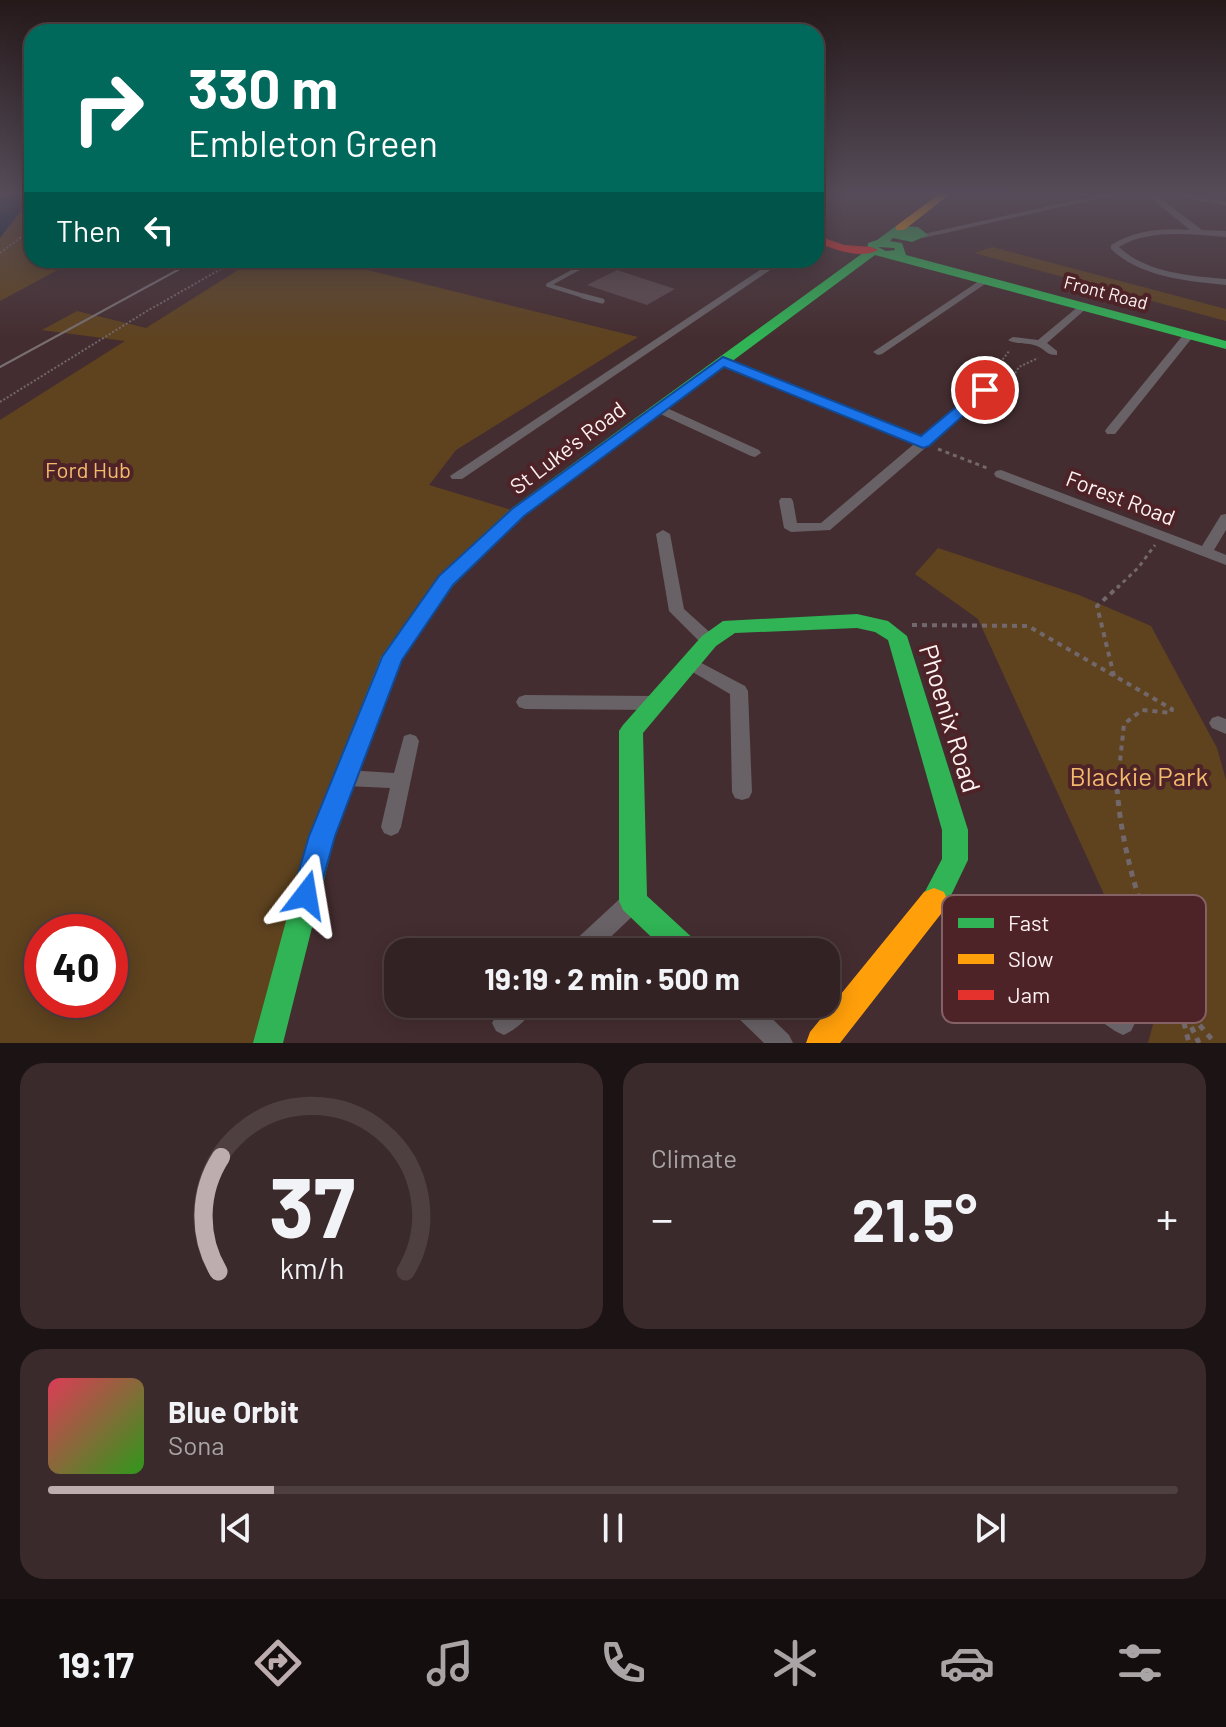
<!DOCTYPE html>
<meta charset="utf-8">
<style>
body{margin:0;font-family:Barlow,sans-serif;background:#3b2a2c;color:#f1f3f6;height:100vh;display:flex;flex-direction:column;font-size:30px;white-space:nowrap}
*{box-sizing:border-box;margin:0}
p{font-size:26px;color:#a9a4a6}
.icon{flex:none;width:44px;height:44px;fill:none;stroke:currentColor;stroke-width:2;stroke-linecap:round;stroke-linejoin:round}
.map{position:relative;height:1043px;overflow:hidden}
.side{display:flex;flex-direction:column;gap:20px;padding:20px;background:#1c1314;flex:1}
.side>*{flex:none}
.top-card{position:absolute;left:24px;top:24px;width:800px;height:244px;border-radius:24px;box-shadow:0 4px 20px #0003,0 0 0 2px #4e3f41;background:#00695c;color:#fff;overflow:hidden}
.speed{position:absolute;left:24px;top:914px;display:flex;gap:16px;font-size:40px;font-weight:700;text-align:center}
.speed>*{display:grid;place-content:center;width:104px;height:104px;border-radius:50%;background:#332224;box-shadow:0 4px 20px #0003,0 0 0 2px #4e3f41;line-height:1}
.speed .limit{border:12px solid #d22;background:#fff;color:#111}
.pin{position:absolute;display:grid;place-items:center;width:68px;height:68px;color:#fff;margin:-34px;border:4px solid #fff;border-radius:50%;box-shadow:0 2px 8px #0007}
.me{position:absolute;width:88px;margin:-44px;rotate:14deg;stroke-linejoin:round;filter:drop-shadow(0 0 6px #0008)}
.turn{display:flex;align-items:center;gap:28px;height:168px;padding:0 32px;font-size:36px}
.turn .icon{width:104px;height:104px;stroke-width:2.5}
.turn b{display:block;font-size:56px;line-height:68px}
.then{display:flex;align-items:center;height:76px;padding:0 32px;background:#0003;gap:16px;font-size:30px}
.big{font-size:60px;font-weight:700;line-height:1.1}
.side .tile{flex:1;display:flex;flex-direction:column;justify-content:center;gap:12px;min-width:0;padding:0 28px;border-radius:24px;background:#3b2a2c}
.side .dial{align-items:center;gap:0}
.dial svg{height:208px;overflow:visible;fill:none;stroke:#4e3f41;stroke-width:7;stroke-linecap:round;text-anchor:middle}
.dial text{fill:#f1f3f6;stroke:none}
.song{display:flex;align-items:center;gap:24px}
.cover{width:96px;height:96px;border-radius:12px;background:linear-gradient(135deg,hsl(350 70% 55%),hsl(110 70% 35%))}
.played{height:8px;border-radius:4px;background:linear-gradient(90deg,#bdadae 20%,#4e3f41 20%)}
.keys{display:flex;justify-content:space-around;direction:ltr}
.heat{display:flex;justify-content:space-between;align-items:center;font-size:44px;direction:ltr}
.side .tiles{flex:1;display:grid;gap:20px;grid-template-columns:1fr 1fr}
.tile:last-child{grid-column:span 2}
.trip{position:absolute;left:384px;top:938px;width:456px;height:80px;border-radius:24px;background:#332224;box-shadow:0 4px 20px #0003,0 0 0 2px #4e3f41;font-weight:700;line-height:80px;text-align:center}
.tabs{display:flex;height:128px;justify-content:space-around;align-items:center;background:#140e0e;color:#a9a4a6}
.tabs .icon{width:56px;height:56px}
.tabs .current{color:#bdadae}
.tabs b{font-size:36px;color:#f1f3f6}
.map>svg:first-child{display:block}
</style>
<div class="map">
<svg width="1226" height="1043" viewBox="0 0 1226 1043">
<rect width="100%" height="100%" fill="#442d30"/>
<path fill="#5f431f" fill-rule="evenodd" d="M 32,200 L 32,260 L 92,260 L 65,266 L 0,301 L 0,237 Z
M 992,247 L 1226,309 L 1226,321 L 974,253 Z
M 254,260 L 327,260 L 638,337 L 456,450 L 429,485 L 518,512 L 446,581 L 392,657 L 268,1043 L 0,1043 L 0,420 L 125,341 L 42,330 L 77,311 L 146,328 ZM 42,932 L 110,932 L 110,1000 L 42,1000 Z
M 938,548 L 1079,595 L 1151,626 L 1217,748 L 1226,780 L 1226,1043 L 1148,1043 L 1157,1010 L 978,619 L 915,574 Z"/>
<path fill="#0d233f" d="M 0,194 L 32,195 L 0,238 Z"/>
<path fill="#5b484d" d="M 617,270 L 675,289 L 647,305 L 587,285 Z"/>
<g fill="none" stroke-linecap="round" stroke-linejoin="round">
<path stroke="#72686b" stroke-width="2" stroke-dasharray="2 2" stroke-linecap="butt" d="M 0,253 L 32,229
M 982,372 L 1003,359 L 1010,350
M 1011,380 L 1019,367 L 1038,358
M 0,402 L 147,311 L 237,260"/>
<path stroke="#72686b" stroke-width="3" stroke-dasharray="4 4" stroke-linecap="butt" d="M 938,449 L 987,468
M 1117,588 L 1138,568 L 1155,545"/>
<path stroke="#72686b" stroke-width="4" stroke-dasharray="5 5" stroke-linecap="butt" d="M 912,625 L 1028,626 L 1172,709 L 1171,713 L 1142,710 L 1124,724 L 1117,790
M 1114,676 L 1097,606 L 1119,586"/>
<path stroke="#72686b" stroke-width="5" stroke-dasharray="6 6" stroke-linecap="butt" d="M 1117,788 C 1124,880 1160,961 1199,1043
M 1184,1007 L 1215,1043
M 1181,1011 L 1189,1043"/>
<path stroke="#686266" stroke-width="4" d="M 557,260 L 578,268
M 548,285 L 590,298
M 548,285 L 594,260"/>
<path stroke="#686266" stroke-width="5" d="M 583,296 L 602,301"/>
<path fill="#686266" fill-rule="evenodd" d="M 1103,194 L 1118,194 L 923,238 L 919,235 Z
M 1146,194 L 1155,194 L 1202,230 L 1226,231 L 1226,237 C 1191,235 1151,228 1119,247 C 1146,273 1191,276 1226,279 L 1226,285 C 1187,281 1140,277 1111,249 L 1111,245 C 1136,230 1162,228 1190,230 Z
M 1170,194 L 1186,194 L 1226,202 L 1226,206 Z
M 775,260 L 785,260 L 462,479 L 452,479 L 450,476 Z
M 985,277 L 988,278 L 988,282 L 882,354 L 878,355 L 873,352 Z
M 1080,305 L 1088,307 L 1047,343 L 1057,351 L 1057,355 C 1046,355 1046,350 1037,346 C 1028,342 1017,345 1008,340 L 1013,337 L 1038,340 Z
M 1188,333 L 1192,334 L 1192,338 L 1115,434 L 1107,434 L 1105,431 L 1107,428 L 1184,334 Z
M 723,358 L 921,438 L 978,390 L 964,380 L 964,376 C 975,375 979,384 989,387 C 999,389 1008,386 1017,391 L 1011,394 L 988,394 L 830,530 L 791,532 L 784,528 L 779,501 L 781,498 L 791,498 L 793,501 L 797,523 L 821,523 L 914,444 L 719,363 L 719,359 Z
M 658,404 L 759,450 L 761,453 L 755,457 L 751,456 L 654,411 L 654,405 Z
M 1001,470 L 1202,546 L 1221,515 L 1226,514 L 1226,530 L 1214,550 L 1226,555 L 1226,565 L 996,477 L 994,474 L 996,471 Z
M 663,530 L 670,534 L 684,609 L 715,637 L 717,641 L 715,645 L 703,645 L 669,611 L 656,534 Z
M 690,657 L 745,686 L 748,691 L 752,792 L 749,798 L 742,800 L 735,798 L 732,792 L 730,694 L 684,667 L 682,663 L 684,659 Z
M 525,695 L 655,696 L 661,698 L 664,703 L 661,708 L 655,710 L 525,709 L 519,707 L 516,702 L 519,697 Z
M 1218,716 L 1226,719 L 1226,734 L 1212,728 L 1209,723 L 1212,718 Z
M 410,734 L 416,736 L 419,741 L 401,827 L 398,833 L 391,836 L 384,833 L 381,827 L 390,788 L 346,786 L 339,784 L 337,778 L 339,772 L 346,770 L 394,773 L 404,736 Z
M 937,887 L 1131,1015 L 1135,1023 L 1131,1031 L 1123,1035 L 1115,1031 L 930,904 L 926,897 L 930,890 Z
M 633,891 L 641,894 L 644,901 L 641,908 L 595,952 L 568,952 L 571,944 L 625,894 Z
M 507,1004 L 536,1004 C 530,1017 517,1029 504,1035 L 496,1031 L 492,1023 L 496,1015 Z
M 728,1004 L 757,1004 L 789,1035 L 793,1043 L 764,1043 L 732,1012 Z"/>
<path fill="#30b455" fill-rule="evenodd" d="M 896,226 L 918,227 L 928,235 L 912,242 L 893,238 L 890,241 L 902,243 L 906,255 L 1226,341 L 1226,349 L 875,255 L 524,516 L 453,586 L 402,659 L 335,836 L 283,1043 L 253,1043 L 309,836 L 381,657 L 439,576 L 512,508 L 867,250 L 868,243 L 877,240 ZM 878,247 L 894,248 L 895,250 L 886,251 Z
M 857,614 L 888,621 L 907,636 L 968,830 L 968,860 L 944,910 L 934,914 L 924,910 L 920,901 L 942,859 L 942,830 L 888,640 L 875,632 L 857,628 L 735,633 L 716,646 L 643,733 L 647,896 L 697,942 L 701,952 L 667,952 L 623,910 L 619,901 L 619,731 L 623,725 L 702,636 L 723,621 Z"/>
<path fill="#ff9f0a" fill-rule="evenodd" d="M 939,194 L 950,194 L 904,230 L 896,230 L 896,226 Z
M 934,888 L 944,892 L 948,901 L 944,910 L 840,1043 L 806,1043 L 810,1032 L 924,892 Z"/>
<path fill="#e5322d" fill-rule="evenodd" d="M 816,235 L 844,245 L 872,247 L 878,250 C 861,260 833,249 816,242 Z"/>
<path stroke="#786f73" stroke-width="2" d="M 0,367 L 196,260"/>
</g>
<linearGradient id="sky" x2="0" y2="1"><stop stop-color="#25191a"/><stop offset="0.57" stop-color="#564c59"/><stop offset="1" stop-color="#564c59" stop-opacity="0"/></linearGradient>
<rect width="1226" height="340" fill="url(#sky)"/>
<path fill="#1a73e8" stroke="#114b97" stroke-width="2" d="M 723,357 L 921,436 L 980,387 L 985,386 L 992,390 L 929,446 L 923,448 L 724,367 L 524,516 L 453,585 L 402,660 L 335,836 L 316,904 L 306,908 L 296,904 L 292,895 L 309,836 L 382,657 L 439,576 L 512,509 Z"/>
<g text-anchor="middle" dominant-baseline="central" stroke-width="8" stroke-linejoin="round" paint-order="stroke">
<g font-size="18" fill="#fef2f2" stroke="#4e2328">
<text transform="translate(1106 292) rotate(15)">Front Road</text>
</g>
<g font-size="22" fill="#fef2f2" stroke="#4e2328">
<text transform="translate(567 447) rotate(-37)">St Luke's Road</text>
<text transform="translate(1121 497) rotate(21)">Forest Road</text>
</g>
<g font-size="22" fill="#f3ba6e" stroke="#4e2328">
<text x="88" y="469">Ford Hub</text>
</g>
<g font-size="26" fill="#fef2f2" stroke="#4e2328">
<text transform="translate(951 718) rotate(73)">Phoenix Road</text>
</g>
<g font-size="26" fill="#f3ba6e" stroke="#4e2328">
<text x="1139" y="775">Blackie Park</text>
</g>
</g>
<rect x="942" y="895" width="264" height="128" rx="12" fill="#4e2328" stroke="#836165" stroke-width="2"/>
<rect x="958" y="918" width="36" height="10" fill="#30b455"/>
<rect x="958" y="954" width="36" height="10" fill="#ff9f0a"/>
<rect x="958" y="990" width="36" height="10" fill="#e5322d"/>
<g font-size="22" fill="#fef2f2">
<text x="1008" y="931">Fast</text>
<text x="1008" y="967">Slow</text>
<text x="1008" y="1003">Jam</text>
</g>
</svg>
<div class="speed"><div class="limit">40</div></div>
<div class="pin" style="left:985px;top:390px;background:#d93025"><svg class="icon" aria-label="arrive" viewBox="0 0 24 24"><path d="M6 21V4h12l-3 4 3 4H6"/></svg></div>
<svg class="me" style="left:306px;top:895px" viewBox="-20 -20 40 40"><path d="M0-17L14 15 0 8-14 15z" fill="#1a73e8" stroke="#fff" stroke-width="4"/></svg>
<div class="trip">19:19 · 2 min · 500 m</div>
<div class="top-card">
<div class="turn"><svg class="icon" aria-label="right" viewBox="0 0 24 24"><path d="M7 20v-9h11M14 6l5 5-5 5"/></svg><div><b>330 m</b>Embleton Green</div></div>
<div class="then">Then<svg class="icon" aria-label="left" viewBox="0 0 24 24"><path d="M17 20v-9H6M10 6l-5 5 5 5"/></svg></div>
</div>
</div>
<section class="side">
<div class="tiles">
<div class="tile dial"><svg viewBox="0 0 100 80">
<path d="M14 69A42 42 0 1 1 86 69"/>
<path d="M14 69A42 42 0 0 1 15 25" stroke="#bdadae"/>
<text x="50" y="56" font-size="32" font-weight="700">37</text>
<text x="50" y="72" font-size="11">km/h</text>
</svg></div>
<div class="tile"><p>Climate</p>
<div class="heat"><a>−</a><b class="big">21.5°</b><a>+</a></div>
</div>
<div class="tile">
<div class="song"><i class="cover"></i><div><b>Blue Orbit</b><p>Sona</p></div></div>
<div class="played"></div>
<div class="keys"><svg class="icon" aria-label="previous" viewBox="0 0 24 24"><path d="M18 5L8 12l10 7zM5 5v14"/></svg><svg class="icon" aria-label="pause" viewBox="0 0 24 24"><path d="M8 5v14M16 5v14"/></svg><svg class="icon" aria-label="next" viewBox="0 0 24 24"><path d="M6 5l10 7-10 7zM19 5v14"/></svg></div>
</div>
</div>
</section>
<nav class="tabs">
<b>19:17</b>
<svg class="icon current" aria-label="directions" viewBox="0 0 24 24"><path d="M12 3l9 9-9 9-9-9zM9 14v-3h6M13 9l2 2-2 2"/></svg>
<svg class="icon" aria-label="music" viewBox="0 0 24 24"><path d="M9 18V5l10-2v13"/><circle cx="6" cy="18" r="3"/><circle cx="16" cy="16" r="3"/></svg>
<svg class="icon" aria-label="phone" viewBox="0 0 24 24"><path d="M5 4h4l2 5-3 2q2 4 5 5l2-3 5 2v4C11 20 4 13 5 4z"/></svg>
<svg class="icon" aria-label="climate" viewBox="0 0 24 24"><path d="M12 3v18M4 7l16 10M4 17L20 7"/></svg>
<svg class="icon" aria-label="car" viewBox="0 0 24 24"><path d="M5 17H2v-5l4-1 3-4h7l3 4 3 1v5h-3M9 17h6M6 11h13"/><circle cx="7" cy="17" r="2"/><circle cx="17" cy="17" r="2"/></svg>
<svg class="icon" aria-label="filters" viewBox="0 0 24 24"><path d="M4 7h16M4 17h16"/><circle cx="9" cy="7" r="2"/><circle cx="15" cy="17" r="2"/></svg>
</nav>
